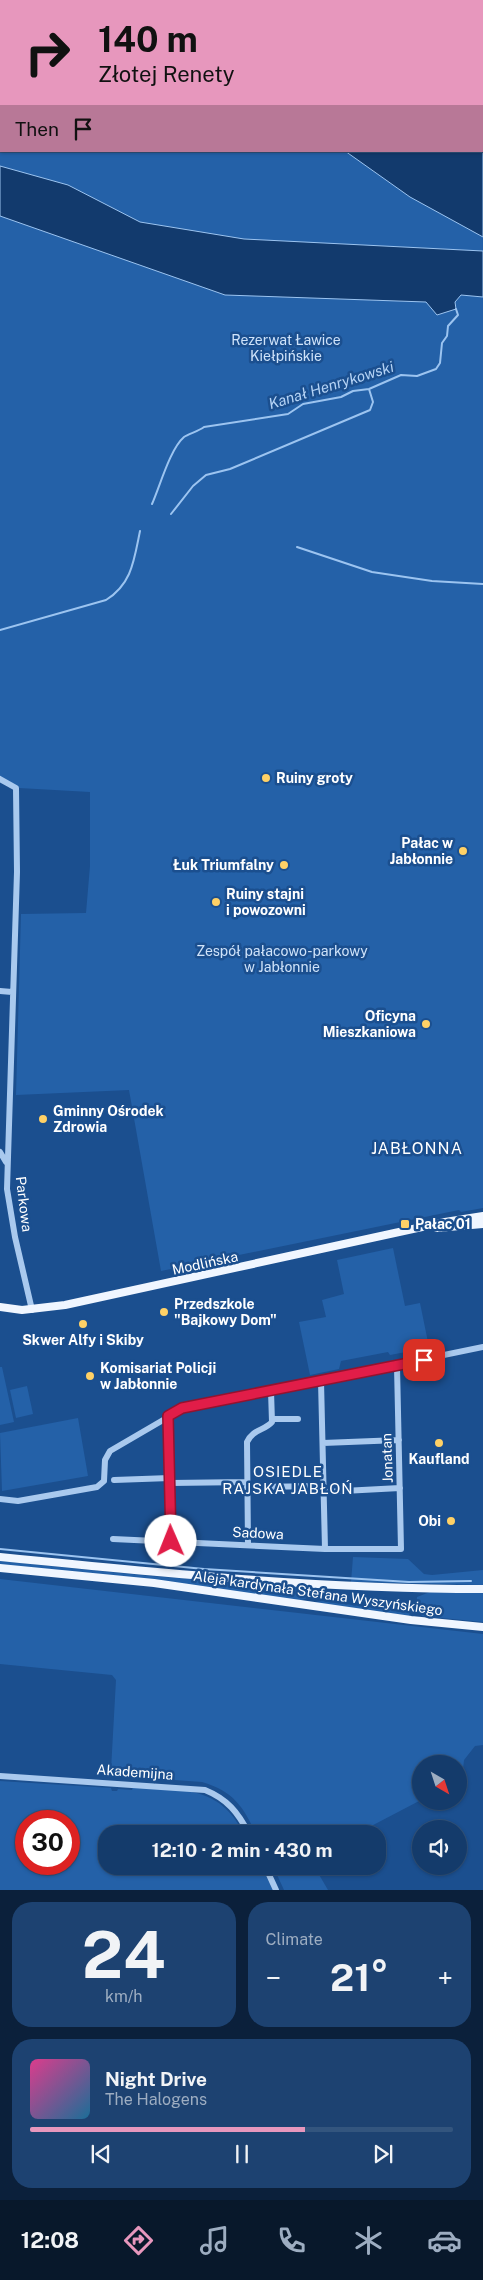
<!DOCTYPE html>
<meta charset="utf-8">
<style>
body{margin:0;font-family:"Public Sans",sans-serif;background:#1d4271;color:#f1f3f6;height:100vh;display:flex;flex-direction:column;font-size:19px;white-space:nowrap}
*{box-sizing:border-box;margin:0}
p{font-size:16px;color:#9dadc1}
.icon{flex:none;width:28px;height:28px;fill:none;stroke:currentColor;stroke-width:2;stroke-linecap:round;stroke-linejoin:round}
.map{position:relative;height:1890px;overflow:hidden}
.sheet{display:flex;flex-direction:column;gap:12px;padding:12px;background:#0b203b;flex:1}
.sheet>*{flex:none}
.banner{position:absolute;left:0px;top:0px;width:484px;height:152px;box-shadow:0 1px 4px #0004,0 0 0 1px #33557e;background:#e797bd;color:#111;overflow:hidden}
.needle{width:32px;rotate:141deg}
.controls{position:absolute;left:412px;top:1755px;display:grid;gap:10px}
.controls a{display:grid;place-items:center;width:55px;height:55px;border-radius:50%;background:#143b6b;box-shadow:0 1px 4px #0004,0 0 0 1px #33557e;font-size:25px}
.speed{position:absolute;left:15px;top:1810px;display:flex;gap:10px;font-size:25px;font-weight:700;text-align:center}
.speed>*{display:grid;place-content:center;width:65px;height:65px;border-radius:50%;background:#143b6b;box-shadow:0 1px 4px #0004,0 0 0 1px #33557e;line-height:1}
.speed .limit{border:8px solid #d22;background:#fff;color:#111}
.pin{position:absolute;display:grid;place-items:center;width:42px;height:42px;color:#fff;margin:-21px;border-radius:10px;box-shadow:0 2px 8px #0006}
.me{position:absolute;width:55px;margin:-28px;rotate:359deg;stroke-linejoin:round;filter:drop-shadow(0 0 4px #0008)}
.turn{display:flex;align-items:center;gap:18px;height:105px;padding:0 15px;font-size:22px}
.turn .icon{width:65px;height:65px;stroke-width:2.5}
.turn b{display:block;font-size:35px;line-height:42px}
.then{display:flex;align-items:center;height:48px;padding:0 15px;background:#0003;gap:10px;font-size:19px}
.big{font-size:38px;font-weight:700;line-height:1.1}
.sheet .tile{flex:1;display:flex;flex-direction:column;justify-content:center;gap:8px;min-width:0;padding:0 18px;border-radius:20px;background:#1d4271}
.sheet .dial{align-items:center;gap:0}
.dial b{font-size:65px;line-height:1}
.song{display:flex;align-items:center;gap:15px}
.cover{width:60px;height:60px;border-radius:8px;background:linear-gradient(135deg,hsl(330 70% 55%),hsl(200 70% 35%))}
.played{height:5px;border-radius:2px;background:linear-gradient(90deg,#e797bd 65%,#33557e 65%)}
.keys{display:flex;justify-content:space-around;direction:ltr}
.heat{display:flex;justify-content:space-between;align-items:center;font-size:28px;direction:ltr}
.sheet .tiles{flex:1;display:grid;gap:12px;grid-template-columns:1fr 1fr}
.tile:last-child{grid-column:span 2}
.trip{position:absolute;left:98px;top:1825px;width:288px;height:50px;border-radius:20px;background:#143b6b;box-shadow:0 1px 4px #0004,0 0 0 1px #33557e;font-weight:700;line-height:50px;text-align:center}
.tab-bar{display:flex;height:80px;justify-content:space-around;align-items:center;background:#08182b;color:#9dadc1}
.tab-bar .icon{width:35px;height:35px}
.tab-bar .on{color:#e797bd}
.tab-bar b{font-size:22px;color:#f1f3f6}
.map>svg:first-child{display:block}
</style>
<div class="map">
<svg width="483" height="1890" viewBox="0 0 483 1890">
<rect width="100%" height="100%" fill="#1b4f8f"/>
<path fill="#2461a8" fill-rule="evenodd" d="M 0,0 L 483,0 L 483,1208 L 461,1212 L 459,1210 L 161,1271 L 129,1090 L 16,1095 L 21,914 L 86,913 L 90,866 L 90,792 L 19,788 L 0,777 ZM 1,1 L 482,1 L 482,151 L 1,151 Z
M 393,1248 L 405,1306 L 420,1303 L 430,1352 L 413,1356 L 406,1352 L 390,1355 L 388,1352 L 341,1361 L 339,1369 L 310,1375 L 299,1322 L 326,1317 L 322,1300 L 344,1294 L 337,1260 Z
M 0,1367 L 2,1367 L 14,1422 L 0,1425 Z
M 27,1386 L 33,1414 L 16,1418 L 10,1390 Z
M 78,1418 L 88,1476 L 2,1491 L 0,1433 Z
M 353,1557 L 408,1559 L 424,1574 L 432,1575 L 483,1570 L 483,1585 L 351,1582 Z
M 0,1561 L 151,1576 L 298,1587 L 311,1594 L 310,1597 L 299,1601 L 0,1566 Z
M 0,1579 L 483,1634 L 483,1745 L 475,1746 L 464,1760 L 462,1779 L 459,1780 L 459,1764 L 421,1764 L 421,1800 L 356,1834 L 256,1834 C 243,1806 233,1791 202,1782 L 106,1775 L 111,1770 L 116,1680 L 112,1675 L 0,1664 Z
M 430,1592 L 483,1593 L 483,1622 L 422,1616 L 416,1609 L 417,1597 Z
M 322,1601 L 406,1612 L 410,1613 L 409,1616 L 316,1603 L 316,1602 Z
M 0,1781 L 111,1788 L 112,1791 L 117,1791 L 118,1789 L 132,1790 L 133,1787 C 182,1791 219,1784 244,1834 L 106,1834 L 106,1866 L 261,1866 L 273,1890 L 0,1890 ZM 26,1821 L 69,1821 L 69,1864 L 26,1864 Z
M 273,1866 L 314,1866 L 328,1890 L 284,1890 Z"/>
<path fill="#123a6d" stroke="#9cc4f0" d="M 120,0 L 483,0 L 483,237 L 410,197 L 345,151 L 482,151 L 482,1 Z
M 0,166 L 68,185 L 140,222 L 244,239 L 483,251 L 483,297 L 461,295 L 455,302 L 456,309 L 437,315 L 426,302 L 225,295 L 0,216 Z"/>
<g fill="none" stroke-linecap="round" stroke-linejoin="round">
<path stroke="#9cc4f0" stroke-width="2" d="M 152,504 C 160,486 170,449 184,437 C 188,434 199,431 204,427 L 288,414 L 303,404 L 341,397 L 353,391 L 369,389 L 401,375 L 417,376 L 436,369 L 440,363 L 442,343 L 447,336 L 448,326 L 458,315 L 456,309
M 171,514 L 193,486 L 206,475 L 230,469 L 370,410 L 373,402 L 369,389
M 297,547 L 372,572 L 432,581 L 483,584
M 0,630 L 106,600 C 132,584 134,560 140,531
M 0,1549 L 204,1569 L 409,1582 L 471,1581"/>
<path stroke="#a9c9ee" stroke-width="6" d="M 0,779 L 16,788 L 17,872 L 7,1189 L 15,1237 L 32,1310
M 0,991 L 12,992
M 0,1152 L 6,1162
M 321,1381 L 325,1549
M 168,1416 L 171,1541
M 272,1419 L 298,1419
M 323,1443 L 399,1440
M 114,1480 L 170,1478
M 170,1483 L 247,1482
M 247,1487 L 324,1486
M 324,1492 L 400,1488
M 0,1499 L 18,1501 L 97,1487 L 104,1481 L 105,1460 L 110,1451 L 182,1409 L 483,1347
M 113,1539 L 325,1549 L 401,1549 L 397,1366
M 248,1545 L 247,1442 C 253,1429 264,1431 272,1422 L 271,1391
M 0,1776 L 205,1790 C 227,1799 238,1812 249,1834
M 265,1866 L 276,1890"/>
<path stroke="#f0f6ff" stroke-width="8" d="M 437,1228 L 483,1224
M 0,1307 L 22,1310 L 65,1305 L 445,1222 L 483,1216
M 0,1557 C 160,1573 322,1589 483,1589
M 0,1568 L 154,1583 L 411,1620 L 483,1627"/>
</g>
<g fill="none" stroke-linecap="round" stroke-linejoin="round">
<g stroke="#92132f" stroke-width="12">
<path id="route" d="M 171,1541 L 168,1416 L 182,1408 L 424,1360"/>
</g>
<use href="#route" stroke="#e11d48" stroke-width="9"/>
</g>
<g fill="#ffd166" stroke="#1b4f8f" stroke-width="2">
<circle cx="266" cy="778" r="5"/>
<circle cx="463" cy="851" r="5"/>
<circle cx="284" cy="865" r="5"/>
<circle cx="216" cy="902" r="5"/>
<circle cx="426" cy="1024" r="5"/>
<circle cx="43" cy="1119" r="5"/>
<rect x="400" y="1219" width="10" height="10" rx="2.5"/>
<circle cx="164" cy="1312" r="5"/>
<circle cx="83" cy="1324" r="5"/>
<circle cx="90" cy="1376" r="5"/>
<circle cx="439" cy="1443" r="5"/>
<circle cx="451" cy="1521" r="5"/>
</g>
<g text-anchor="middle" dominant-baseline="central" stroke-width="5" stroke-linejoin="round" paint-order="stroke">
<g font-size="14" fill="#cfe3fa" stroke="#1b4f8f">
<text x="286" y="340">Rezerwat Ławice<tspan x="286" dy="16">Kiełpińskie</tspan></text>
<text x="282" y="951">Zespół pałacowo-parkowy<tspan x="282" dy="16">w Jabłonnie</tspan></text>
</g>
<g font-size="14" font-weight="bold" fill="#fff" stroke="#1b4f8f" text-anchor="start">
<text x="276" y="778">Ruiny groty</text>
<text x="453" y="843" text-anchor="end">Pałac w<tspan x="453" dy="16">Jabłonnie</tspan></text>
<text x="274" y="865" text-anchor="end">Łuk Triumfalny</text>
<text x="226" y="894">Ruiny stajni<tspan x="226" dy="16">i powozowni</tspan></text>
<text x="416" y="1016" text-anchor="end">Oficyna<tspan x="416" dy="16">Mieszkaniowa</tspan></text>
<text x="53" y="1111">Gminny Ośrodek<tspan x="53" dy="16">Zdrowia</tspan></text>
<text x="415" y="1224">Pałac 01</text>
<text x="174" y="1304">Przedszkole<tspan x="174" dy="16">"Bajkowy Dom"</tspan></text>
<text x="83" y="1340" text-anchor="middle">Skwer Alfy i Skiby</text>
<text x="100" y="1368">Komisariat Policji<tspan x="100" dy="16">w Jabłonnie</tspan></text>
<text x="439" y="1459" text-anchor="middle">Kaufland</text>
<text x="441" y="1521" text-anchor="end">Obi</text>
</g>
<g font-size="14" fill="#fff" stroke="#1b4f8f">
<text transform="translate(24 1204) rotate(83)">Parkowa</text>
<text transform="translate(205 1263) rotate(-12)">Modlińska</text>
<text transform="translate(387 1458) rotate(-92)">Jonatan</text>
<text transform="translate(258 1533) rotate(3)">Sadowa</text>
<text transform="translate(318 1593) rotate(8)">Aleja kardynała Stefana Wyszyńskiego</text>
<text transform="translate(135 1772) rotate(4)">Akademijna</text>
</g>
<g font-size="15" font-style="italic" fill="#b5d3f5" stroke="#1b4f8f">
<text transform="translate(331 385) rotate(-17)">Kanał Henrykowski</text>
</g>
<g font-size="15" letter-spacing="1" fill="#fff" stroke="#1b4f8f">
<text x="288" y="1471">OSIEDLE<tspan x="288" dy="17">RAJSKA JABŁOŃ</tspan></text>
</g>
<g font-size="16" letter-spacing="1" fill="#fff" stroke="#1b4f8f">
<text x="417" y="1148">JABŁONNA</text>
</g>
</g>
</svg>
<div class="controls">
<a><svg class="needle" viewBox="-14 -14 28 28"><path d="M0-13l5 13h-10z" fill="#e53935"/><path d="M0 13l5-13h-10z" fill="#9dadc1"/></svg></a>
<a><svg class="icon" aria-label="sound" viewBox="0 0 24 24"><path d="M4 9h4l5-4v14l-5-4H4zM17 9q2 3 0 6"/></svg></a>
</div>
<div class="speed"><div class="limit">30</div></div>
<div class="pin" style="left:424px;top:1360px;background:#d93025"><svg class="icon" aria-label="arrive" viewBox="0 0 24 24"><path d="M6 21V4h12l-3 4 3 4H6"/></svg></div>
<svg class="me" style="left:171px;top:1541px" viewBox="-20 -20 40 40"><circle r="19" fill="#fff"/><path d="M0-13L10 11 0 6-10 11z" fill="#e11d48"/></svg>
<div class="trip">12:10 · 2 min · 430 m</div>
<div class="banner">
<div class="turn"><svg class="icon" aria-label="right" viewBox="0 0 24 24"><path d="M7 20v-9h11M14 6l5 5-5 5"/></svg><div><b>140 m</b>Złotej Renety</div></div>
<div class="then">Then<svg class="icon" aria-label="arrive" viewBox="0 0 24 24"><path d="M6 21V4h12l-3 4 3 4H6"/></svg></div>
</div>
</div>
<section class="sheet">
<div class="tiles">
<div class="tile dial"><b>24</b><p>km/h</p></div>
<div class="tile"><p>Climate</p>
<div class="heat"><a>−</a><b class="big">21°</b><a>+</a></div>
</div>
<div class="tile">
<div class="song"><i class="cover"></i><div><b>Night Drive</b><p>The Halogens</p></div></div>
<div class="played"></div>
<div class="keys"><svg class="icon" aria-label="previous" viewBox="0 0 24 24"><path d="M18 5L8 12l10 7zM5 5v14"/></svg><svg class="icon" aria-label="pause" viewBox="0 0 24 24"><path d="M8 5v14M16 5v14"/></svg><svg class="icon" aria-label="next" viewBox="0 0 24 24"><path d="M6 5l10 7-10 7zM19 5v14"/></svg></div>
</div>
</div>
</section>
<nav class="tab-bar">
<b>12:08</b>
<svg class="icon on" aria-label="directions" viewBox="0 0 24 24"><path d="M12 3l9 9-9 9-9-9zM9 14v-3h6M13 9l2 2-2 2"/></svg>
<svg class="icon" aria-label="music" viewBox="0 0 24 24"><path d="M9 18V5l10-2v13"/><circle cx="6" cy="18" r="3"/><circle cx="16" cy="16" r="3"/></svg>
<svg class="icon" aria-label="phone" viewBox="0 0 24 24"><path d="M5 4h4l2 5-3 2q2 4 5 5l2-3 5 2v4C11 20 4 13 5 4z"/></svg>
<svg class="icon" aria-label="climate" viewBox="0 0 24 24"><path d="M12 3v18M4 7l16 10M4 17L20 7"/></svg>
<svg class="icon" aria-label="car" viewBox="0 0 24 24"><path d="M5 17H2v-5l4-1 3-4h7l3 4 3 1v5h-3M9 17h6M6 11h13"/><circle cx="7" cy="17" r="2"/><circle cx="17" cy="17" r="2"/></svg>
</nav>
